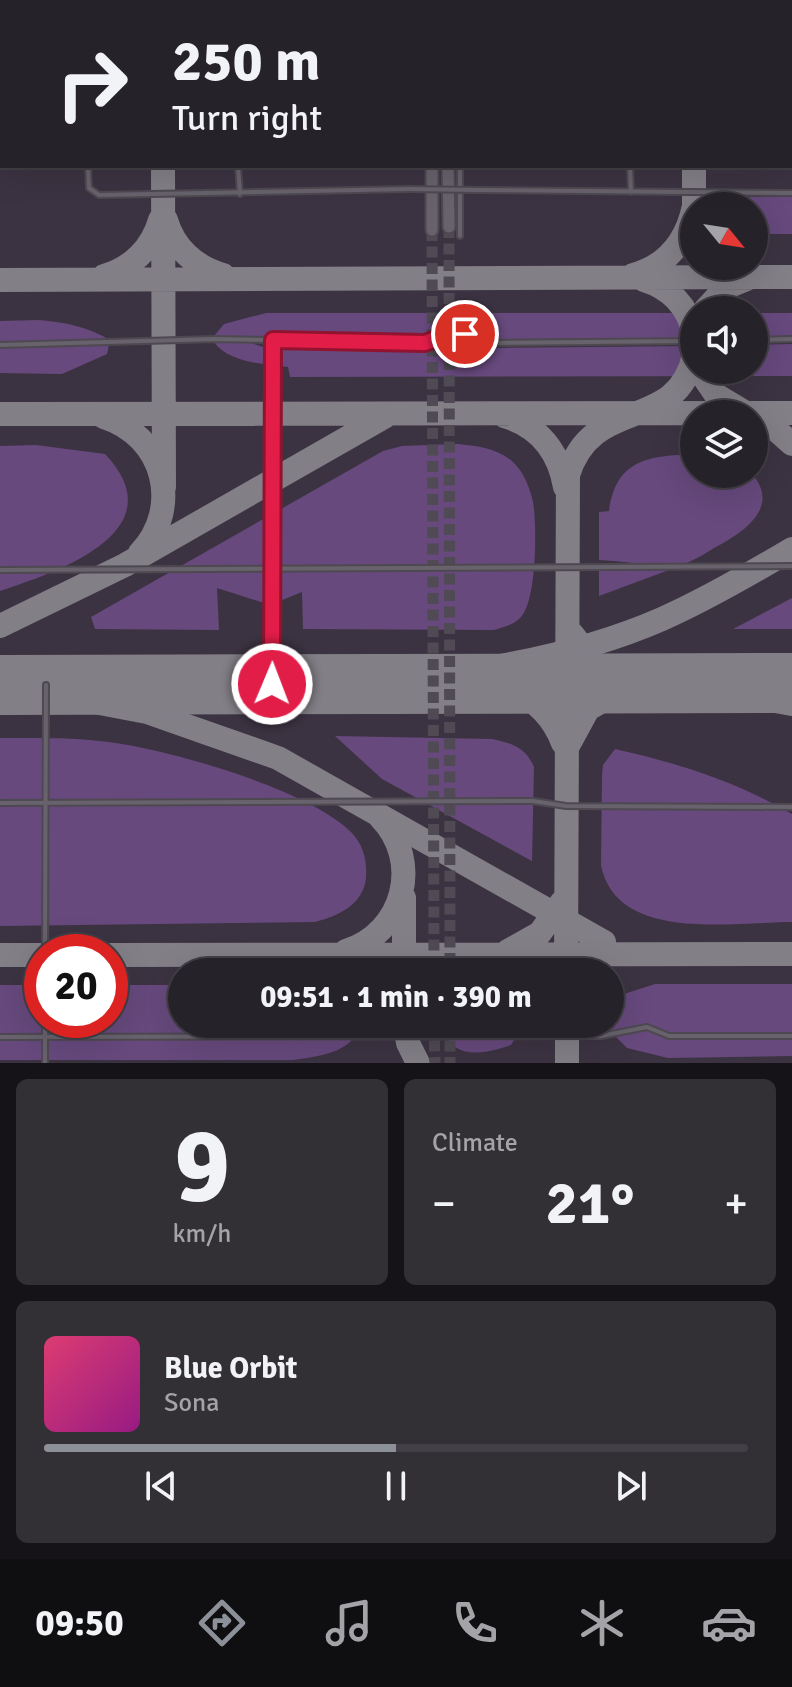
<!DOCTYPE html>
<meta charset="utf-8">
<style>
body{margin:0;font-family:Signika,sans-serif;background:#322f35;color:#f1f3f6;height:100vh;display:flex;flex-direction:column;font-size:30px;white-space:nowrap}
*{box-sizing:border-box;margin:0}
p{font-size:26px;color:#a4a4a8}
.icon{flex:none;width:44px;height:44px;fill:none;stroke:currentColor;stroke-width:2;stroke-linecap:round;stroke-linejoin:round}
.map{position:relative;height:1063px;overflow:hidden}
.side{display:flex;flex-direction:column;gap:16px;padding:16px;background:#151317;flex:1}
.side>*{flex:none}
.hud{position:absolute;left:0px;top:0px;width:792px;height:168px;box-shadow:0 8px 32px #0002,0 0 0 2px #423f46;background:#262229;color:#f1f3f6;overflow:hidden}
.needle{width:52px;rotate:120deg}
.tools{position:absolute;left:680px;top:192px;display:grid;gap:16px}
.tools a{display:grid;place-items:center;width:88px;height:88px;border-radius:50%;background:#262229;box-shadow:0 8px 32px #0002,0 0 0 2px #423f46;font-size:40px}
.speed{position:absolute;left:24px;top:934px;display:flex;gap:16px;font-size:40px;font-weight:700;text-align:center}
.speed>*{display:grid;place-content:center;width:104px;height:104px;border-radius:50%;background:#262229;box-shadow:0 8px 32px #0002,0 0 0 2px #423f46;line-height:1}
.speed .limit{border:12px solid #d22;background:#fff;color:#111}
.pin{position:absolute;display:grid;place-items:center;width:68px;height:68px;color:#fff;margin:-34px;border:4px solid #fff;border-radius:50%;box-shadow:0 2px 8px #0007}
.me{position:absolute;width:88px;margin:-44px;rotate:1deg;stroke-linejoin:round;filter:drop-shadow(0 0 6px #0008)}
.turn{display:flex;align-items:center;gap:28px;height:168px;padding:0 40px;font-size:36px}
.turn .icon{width:104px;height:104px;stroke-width:2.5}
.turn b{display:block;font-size:56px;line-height:68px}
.big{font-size:60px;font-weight:800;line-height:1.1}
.side .widget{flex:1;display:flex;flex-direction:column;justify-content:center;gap:12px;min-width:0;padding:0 28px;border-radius:12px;background:#322f35}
.side .dial{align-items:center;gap:0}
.dial b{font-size:104px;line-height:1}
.song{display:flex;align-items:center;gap:24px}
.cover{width:96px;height:96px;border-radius:12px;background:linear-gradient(135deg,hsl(340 70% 55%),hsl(310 70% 35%))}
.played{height:8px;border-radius:4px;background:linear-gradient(90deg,#8c9099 50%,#423f46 50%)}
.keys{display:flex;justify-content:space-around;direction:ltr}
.heat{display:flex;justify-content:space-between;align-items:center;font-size:44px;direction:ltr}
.side .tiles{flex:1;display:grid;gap:16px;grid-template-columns:1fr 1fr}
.widget:last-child{grid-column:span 2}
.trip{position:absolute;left:168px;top:958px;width:456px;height:80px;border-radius:40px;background:#262229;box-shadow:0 8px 32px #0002,0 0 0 2px #423f46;font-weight:800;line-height:80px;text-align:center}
.tab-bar{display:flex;height:128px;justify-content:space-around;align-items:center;background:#0f0e10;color:#a4a4a8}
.tab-bar .icon{width:56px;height:56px}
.tab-bar .active{color:#8c9099}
.tab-bar b{font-size:36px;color:#f1f3f6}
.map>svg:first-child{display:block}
</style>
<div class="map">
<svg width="792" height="1063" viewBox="0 0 792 1063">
<rect width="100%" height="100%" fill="#332e37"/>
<path fill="#3c3342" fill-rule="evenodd" d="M 0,0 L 792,0 L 792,1063 L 0,1063 ZM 2,2 L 790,2 L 790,166 L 2,166 ZM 694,206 L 754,206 L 754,266 L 694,266 ZM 694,310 L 754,310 L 754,370 L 694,370 ZM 694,414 L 754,414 L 754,474 L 694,474 ZM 42,952 L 110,952 L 110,1020 L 42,1020 ZM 182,972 L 610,972 L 610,1024 L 182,1024 Z"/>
<path fill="#67497d" d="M 731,197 L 792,197 L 792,234 L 765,234 L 754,227 L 754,206 L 736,206 Z
M 266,313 L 694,313 L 694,338 L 491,339 C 465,327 449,330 423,340 L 214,336 L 224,324 Z
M 754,313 L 792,313 L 792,335 L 754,338 Z
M 39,320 C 65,322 88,327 110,340 L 107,354 L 62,374 L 0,373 L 0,321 Z
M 451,338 L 472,339 L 495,348 L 694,346 L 694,370 L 754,370 L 754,345 L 792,344 L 792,376 L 290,377 L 288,367 C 264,364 229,363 214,342 L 248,342 L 266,348 L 300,343 L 428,347 Z
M 457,444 C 478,446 498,448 514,463 C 524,473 530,488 533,502 C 537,524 537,600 521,617 C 514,625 504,627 494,630 L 303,629 L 302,592 L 270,605 L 217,588 L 219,630 L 95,629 L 91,617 L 383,451 L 402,446 Z
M 36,445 L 105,454 C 178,531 58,572 0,591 L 0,446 Z
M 694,454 L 694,474 L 752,474 C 782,508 741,534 714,548 C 706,553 695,560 686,563 C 665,568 622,561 599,560 L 599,512 L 609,511 C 616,459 649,456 694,454 Z
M 669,570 L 599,596 L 599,571 Z
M 792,598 L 792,629 L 733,629 Z
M 335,736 L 492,739 C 512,743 526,748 534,767 L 532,861 L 382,779 Z
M 0,738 C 37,738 73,737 109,742 C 170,750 309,789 352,833 C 364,846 367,861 366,878 C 363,905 338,916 315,922 L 0,926 Z
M 615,749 C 678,763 735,781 792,814 L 792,922 C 733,922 616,943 601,865 L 602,775 L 603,765 Z
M 655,984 L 792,984 L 792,1056 L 668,1058 L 627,1048 L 607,1028 L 610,1007 L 627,993 Z
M 0,985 L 42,985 L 42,1020 L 110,1020 L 110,985 L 182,985 L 182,1024 L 361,1024 C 353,1053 320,1056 293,1060 L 0,1060 Z
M 442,1024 L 524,1024 L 511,1045 C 484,1055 449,1061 442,1024 Z"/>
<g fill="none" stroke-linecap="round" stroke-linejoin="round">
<path stroke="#837f87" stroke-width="24" d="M 162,0 L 162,2
M 693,0 L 693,2
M 163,166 L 164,487
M 694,166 L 694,206
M 166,220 C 174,248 195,267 223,275
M 633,275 C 667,266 687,240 694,206
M 104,276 C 132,268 152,248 160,220
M 0,280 L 792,277
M 644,280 C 670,288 688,306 694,334
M 705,310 L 725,288 L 747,279
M 699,370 L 716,395 L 746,413
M 0,414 L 792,413
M 504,416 C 539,426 559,452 565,487
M 104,417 C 164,436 183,507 140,553
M 754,417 L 774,428 L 792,444
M 0,626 L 125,565 L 384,417
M 572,634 L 597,666 L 628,680
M 756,683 L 792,680
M 496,684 C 528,693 551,711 563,743
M 598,684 L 719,691 L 792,704
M 5,685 L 147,712 L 278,758 L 604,942
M 358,685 C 462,674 566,661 662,619 C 707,599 750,574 792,549
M 569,744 L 588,709 L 628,686
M 404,898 L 404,972
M 346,951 C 404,933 423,861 380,817
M 508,951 L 540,933 L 562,902
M 0,955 L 42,955
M 110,955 L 792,954
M 566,972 L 568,475 C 593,394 677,434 694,355
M 405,1024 L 408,1043 L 418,1063
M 567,1024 L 567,1063"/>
<path stroke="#837f87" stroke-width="60" d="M 0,685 L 792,683"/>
<path stroke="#4f4a53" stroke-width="11" stroke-dasharray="11 5.5" stroke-linecap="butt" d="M 449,227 L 450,972
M 432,230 L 434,972
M 434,1024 L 435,1063
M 450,1024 L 450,1063"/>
<g stroke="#4e4951" stroke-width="8">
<path id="service" d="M 88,0 L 88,2
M 237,0 L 237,2
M 353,0 L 353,2
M 515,0 L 515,2
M 0,77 L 2,76
M 88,166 L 89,188 L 99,195 L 410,189
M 238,166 L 240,194
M 630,166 L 631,192
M 474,190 L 792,193
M 460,236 L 460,166
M 754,340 L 792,339
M 0,345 L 216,339 L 425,343 C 450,333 467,333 492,343 L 694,341
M 0,570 L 792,566
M 272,684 L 273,340
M 0,803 L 533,801 L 566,806 L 792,807
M 45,952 L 46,685
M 0,1037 L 601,1036 L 647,1027 L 669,1036 L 792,1036
M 45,1063 L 45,1020"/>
</g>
<g stroke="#4e4951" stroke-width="15">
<path id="tertiary" d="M 432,0 L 432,2
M 447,2 L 447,0
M 448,166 L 449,227
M 432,230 L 432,166"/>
</g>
<use href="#service" stroke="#67626c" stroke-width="4"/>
<use href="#tertiary" stroke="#67626c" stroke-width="11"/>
<g stroke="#4e4951" stroke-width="8" stroke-linecap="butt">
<path id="service-bridge" d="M 410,189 L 474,190"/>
</g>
<use href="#service-bridge" stroke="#67626c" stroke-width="4"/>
</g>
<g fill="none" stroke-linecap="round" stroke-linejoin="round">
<g stroke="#92132f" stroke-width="20">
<path id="route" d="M 272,684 L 273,340 L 425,343 L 446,335 L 465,334"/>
</g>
<use href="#route" stroke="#e11d48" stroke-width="14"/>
</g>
</svg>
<div class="tools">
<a><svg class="needle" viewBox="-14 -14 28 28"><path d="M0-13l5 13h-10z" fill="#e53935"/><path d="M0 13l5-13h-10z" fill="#a4a4a8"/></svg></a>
<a><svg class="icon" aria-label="sound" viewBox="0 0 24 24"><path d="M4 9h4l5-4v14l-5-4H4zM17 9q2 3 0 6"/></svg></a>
<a><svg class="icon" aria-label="layers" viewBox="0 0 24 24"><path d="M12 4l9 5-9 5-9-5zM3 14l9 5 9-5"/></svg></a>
</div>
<div class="speed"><div class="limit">20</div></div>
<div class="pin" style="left:465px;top:334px;background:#d93025"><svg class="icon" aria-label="arrive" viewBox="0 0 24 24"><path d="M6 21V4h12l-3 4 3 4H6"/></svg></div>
<svg class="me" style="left:272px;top:684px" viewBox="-20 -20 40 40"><circle r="17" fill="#e11d48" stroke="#fff" stroke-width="3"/><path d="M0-11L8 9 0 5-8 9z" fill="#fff"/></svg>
<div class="trip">09:51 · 1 min · 390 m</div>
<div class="hud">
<div class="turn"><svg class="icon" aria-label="right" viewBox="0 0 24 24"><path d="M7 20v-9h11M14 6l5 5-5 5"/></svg><div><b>250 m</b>Turn right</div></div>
</div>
</div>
<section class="side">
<div class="tiles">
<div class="widget dial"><b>9</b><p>km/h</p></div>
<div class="widget"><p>Climate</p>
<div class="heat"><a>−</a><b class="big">21°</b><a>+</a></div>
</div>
<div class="widget">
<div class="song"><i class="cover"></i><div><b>Blue Orbit</b><p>Sona</p></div></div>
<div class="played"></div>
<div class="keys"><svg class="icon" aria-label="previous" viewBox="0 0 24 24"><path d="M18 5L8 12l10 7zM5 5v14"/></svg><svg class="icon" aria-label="pause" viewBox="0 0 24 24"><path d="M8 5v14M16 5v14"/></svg><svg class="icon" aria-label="next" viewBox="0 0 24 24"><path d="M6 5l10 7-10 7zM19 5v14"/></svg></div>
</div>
</div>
</section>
<nav class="tab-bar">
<b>09:50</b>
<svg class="icon active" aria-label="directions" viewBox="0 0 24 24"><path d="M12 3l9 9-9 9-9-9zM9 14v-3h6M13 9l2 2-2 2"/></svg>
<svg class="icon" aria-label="music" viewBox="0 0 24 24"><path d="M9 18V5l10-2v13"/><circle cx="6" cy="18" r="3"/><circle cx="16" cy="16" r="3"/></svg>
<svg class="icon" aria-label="phone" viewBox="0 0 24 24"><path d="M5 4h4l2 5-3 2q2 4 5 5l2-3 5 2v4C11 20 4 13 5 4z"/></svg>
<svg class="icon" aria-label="climate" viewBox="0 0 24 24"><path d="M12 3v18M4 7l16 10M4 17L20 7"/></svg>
<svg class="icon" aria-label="car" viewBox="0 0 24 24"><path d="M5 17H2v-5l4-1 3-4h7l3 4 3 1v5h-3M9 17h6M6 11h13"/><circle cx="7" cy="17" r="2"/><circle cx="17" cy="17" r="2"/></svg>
</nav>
